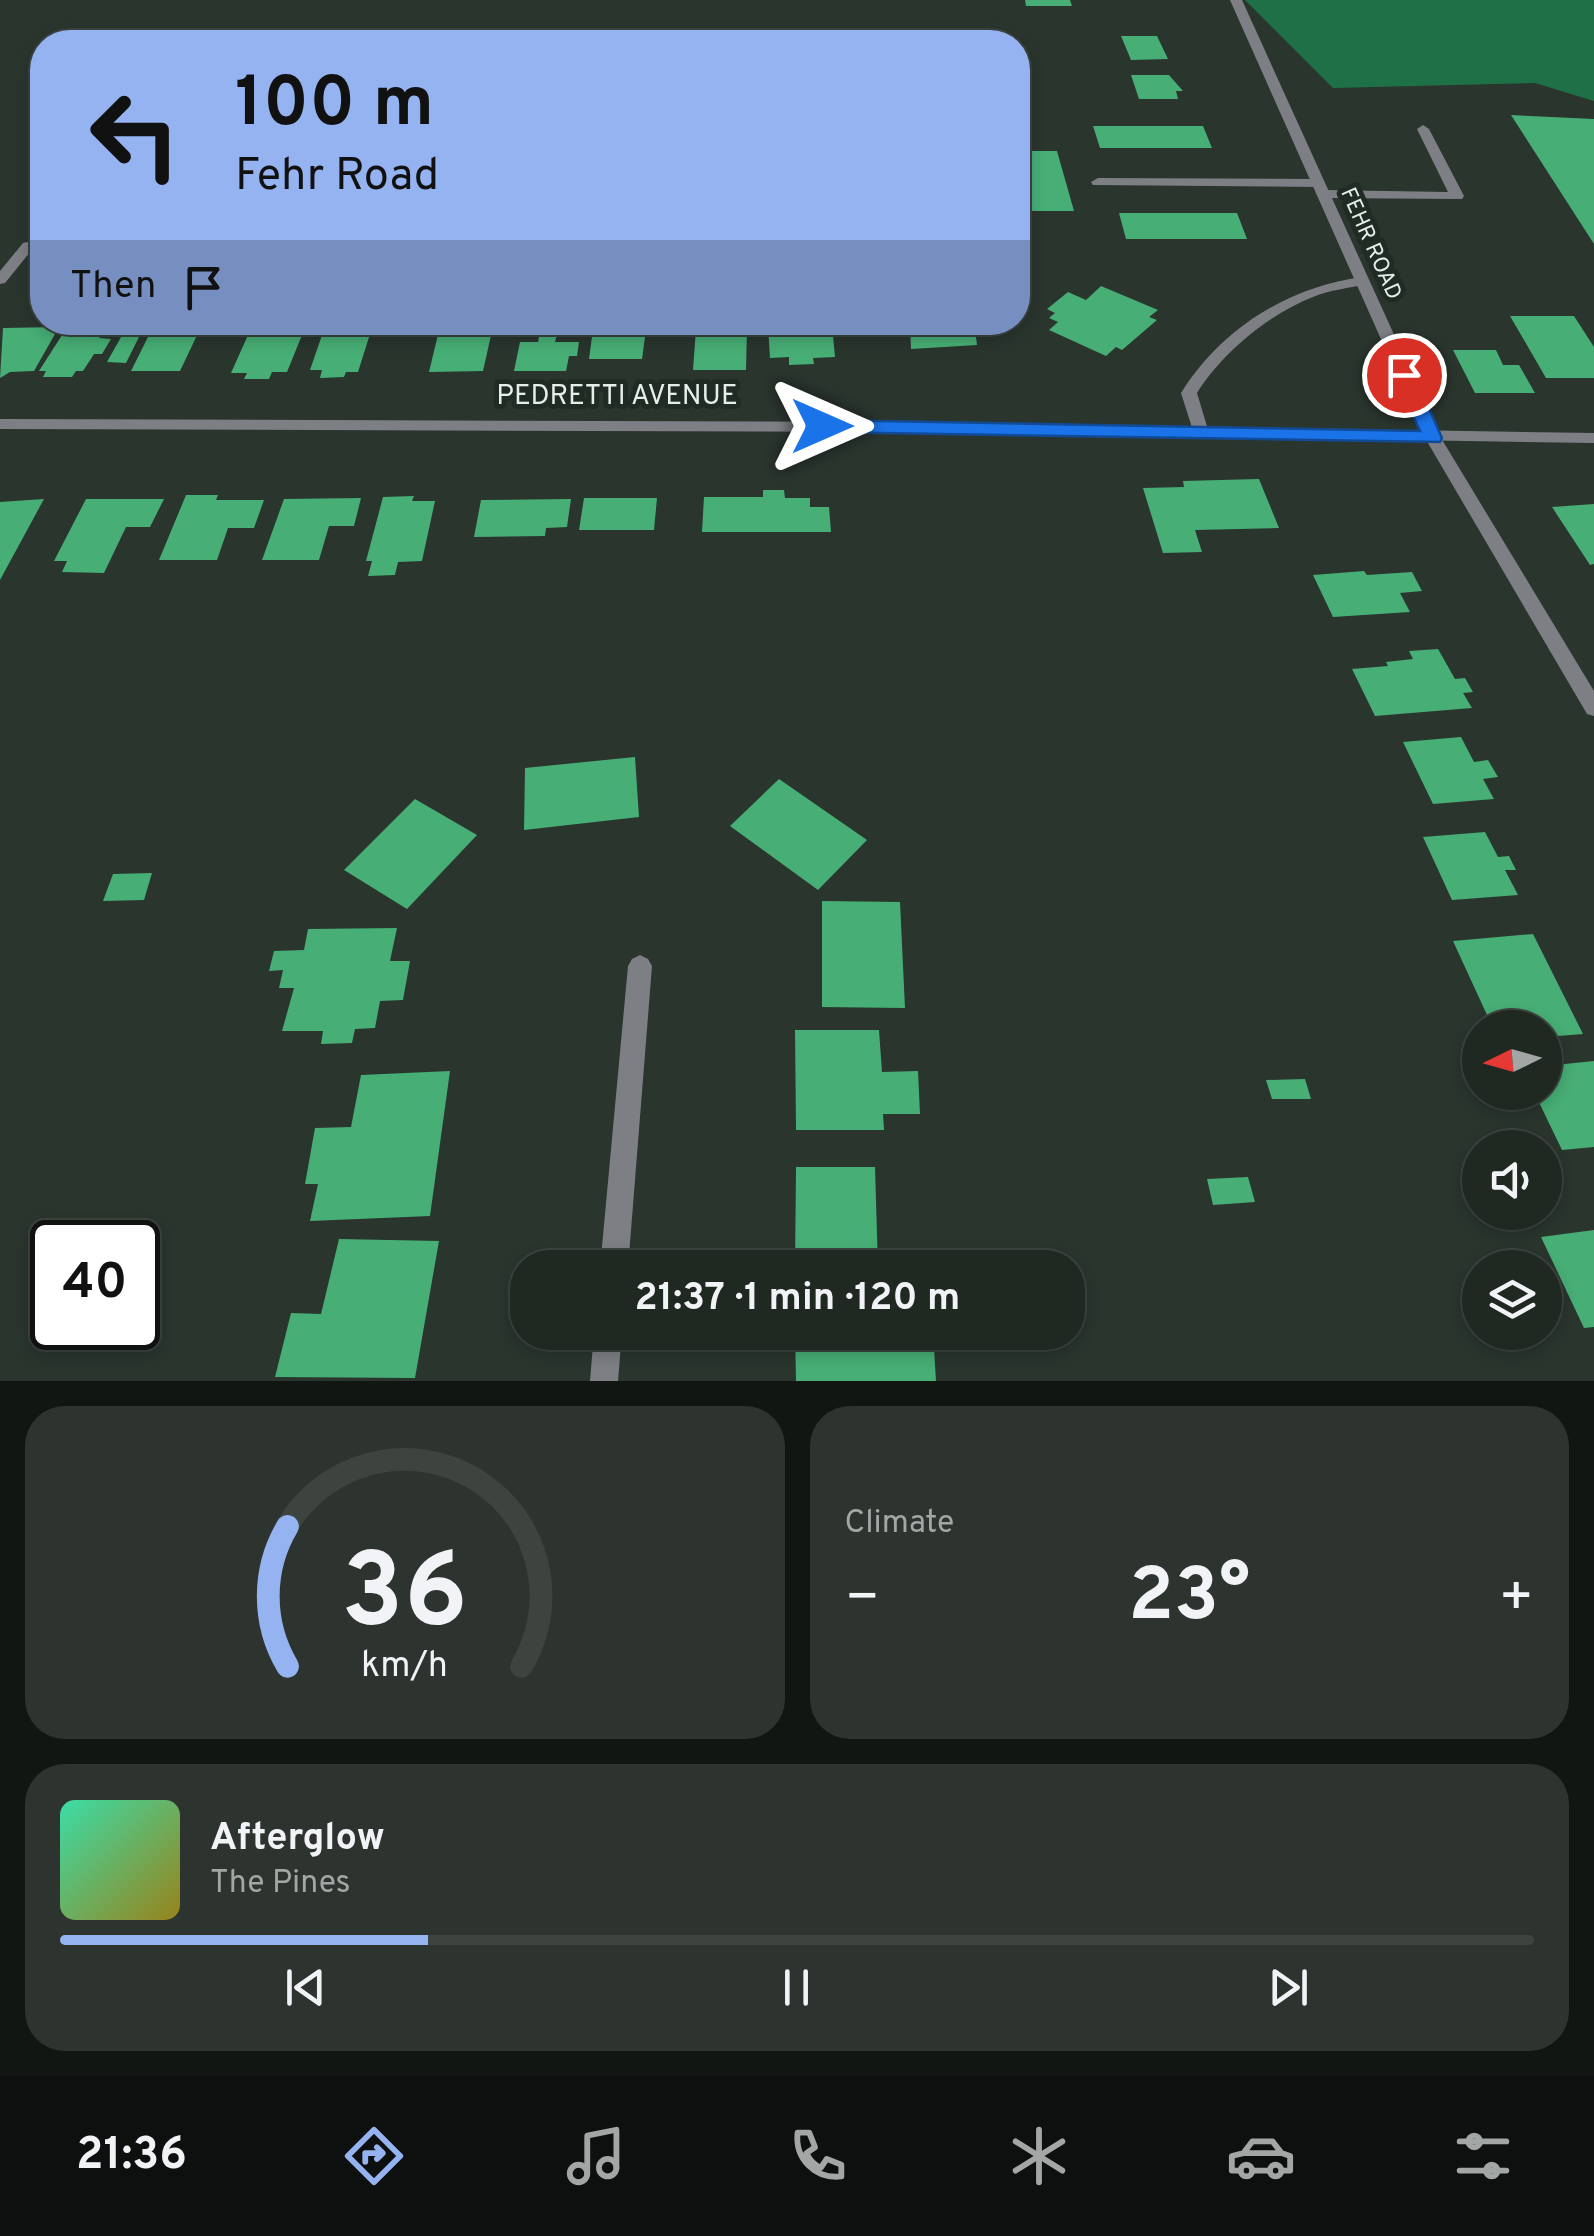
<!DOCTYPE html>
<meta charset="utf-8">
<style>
body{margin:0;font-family:Overpass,sans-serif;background:#2d342f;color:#f1f3f6;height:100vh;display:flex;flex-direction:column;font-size:38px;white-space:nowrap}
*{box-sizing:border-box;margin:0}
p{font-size:32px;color:#a2a6a5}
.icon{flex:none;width:55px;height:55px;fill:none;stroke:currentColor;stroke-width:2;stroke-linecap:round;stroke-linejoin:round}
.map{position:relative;height:1381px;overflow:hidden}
.details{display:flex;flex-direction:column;gap:25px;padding:25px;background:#121613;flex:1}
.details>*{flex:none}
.guide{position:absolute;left:30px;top:30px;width:1000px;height:305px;border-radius:40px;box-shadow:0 5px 15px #0003,0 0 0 2px #3d4440;background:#95b2f1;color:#111;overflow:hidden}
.needle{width:65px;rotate:265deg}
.buttons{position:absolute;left:1462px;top:1010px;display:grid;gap:20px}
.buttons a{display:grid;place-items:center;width:100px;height:100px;border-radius:50%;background:#202822;box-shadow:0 5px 15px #0003,0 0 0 2px #3d4440;font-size:50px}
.speed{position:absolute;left:30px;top:1220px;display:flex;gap:20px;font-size:50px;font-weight:700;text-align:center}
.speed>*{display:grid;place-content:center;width:130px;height:130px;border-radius:50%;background:#202822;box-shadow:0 5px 15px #0003,0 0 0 2px #3d4440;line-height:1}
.speed .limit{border:5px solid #111;border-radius:15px;background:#fff;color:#111}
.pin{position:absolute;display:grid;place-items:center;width:85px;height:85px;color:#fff;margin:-42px;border:5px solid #fff;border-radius:50%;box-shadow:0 2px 10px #0007}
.me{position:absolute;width:110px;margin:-55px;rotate:90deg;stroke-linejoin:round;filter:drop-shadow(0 0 8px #0008)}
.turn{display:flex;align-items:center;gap:35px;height:210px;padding:0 40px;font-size:45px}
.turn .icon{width:130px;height:130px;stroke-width:2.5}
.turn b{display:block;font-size:70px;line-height:85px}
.then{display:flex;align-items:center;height:95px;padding:0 40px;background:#0003;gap:20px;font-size:38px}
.big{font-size:75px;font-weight:700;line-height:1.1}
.details .card{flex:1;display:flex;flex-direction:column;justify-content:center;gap:15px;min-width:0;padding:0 35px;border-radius:40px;background:#2d342f}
.details .dial{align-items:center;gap:0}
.dial svg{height:260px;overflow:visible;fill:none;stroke:#3d4440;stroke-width:7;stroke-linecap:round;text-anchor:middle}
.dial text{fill:#f1f3f6;stroke:none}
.song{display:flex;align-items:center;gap:30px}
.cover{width:120px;height:120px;border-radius:15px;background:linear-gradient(135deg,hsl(160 70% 55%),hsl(50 70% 35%))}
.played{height:10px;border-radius:5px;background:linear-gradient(90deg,#95b2f1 25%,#3d4440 25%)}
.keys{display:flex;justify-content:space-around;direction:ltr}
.heat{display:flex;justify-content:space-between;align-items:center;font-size:55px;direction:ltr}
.details .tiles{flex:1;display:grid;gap:25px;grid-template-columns:1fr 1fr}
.card:last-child{grid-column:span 2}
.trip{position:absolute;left:510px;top:1250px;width:575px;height:100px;border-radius:40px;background:#202822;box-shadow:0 5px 15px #0003,0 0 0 2px #3d4440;font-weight:700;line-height:100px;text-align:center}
.menu{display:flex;height:160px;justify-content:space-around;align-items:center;background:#0d100e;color:#a2a6a5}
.menu .icon{width:70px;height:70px}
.menu .selected{color:#95b2f1}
.menu b{font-size:45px;color:#f1f3f6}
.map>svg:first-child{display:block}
</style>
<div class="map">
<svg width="1594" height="1381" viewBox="0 0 1594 1381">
<rect width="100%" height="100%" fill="#2a352e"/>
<path fill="#1e7046" d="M 1245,0 L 1594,0 L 1594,101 L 1535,83 L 1333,88 Z"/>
<path fill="#47ae75" d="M 1025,0 L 1070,0 L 1072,6 L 1026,6 Z
M 1121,36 L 1157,36 L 1168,59 L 1131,60 Z
M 1131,75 L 1169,75 L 1183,91 L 1176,91 L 1178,99 L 1139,99 Z
M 1511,115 L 1594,119 L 1594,244 Z
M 1093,126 L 1203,126 L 1212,148 L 1100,148 Z
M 1018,151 L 1057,151 L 1074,211 L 1026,211 L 1018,177 Z
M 1119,213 L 1237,213 L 1247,239 L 1126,239 Z
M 1101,286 L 1158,310 L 1149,317 L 1157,320 L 1122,350 L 1116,347 L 1106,356 L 1049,330 L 1058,322 L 1049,318 L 1055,313 L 1047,309 L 1068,292 L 1086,300 Z
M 1510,316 L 1574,316 L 1594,347 L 1594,378 L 1546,378 Z
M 441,322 L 494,322 L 483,371 L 429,372 Z
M 594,322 L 632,322 L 630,337 L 645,337 L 642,359 L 589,359 Z
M 774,322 L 832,325 L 835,357 L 813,358 L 814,364 L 789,365 L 789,357 L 770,358 L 768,325 Z
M 910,322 L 974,322 L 977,345 L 911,349 Z
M 59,327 L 34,371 L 10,372 L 0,378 L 3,328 Z
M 152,329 L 200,329 L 180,371 L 131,371 Z
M 696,329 L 747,329 L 746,370 L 693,370 Z
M 540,331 L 558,331 L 555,342 L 579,342 L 577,356 L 569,356 L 566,371 L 514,371 L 520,342 L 538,342 Z
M 370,334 L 358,372 L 346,372 L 344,377 L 320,378 L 322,370 L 310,370 L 322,335 Z
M 62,335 L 101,335 L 99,338 L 111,339 L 102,354 L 94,354 L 83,371 L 76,371 L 72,377 L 43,377 L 46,371 L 39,371 Z
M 248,335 L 302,335 L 287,372 L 272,372 L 269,379 L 244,379 L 247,373 L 231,373 Z
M 121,337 L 139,337 L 126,363 L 107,362 Z
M 1453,350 L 1496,350 L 1503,365 L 1519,365 L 1535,393 L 1475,393 Z
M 1259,479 L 1279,528 L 1195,530 L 1202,552 L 1163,553 L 1143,488 L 1184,487 L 1183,481 Z
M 763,490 L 784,490 L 785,498 L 810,498 L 810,507 L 829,507 L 831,532 L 702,532 L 704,497 L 763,497 Z
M 186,495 L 218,495 L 216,500 L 264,500 L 254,528 L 228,528 L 217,560 L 159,560 Z
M 414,496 L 412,501 L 435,501 L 422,561 L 398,562 L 395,575 L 368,576 L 372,561 L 366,561 L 383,497 Z
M 361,498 L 354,526 L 329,526 L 319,560 L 262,560 L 284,499 Z
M 584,498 L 657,498 L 654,530 L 579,530 Z
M 44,499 L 0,580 L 0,502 Z
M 86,499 L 164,499 L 150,527 L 126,527 L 104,573 L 62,572 L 67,561 L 54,561 Z
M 571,499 L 567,527 L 546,528 L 545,536 L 474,537 L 481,500 Z
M 1594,504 L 1594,564 L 1590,565 L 1552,507 Z
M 1364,571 L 1367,575 L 1412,572 L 1422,591 L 1400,593 L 1410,612 L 1333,617 L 1313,575 Z
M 1438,649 L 1455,679 L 1465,678 L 1473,692 L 1463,693 L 1472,708 L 1375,716 L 1352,669 L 1388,666 L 1386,662 L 1413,659 L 1409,651 Z
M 1461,737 L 1474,762 L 1488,760 L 1498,777 L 1483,779 L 1494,799 L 1433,804 L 1403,742 Z
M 635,757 L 639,817 L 524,830 L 525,768 Z
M 779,779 L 867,840 L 818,890 L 730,826 Z
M 415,799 L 477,835 L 407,909 L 344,870 Z
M 1485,832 L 1498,857 L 1509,856 L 1516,870 L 1505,870 L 1518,895 L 1452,900 L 1423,837 Z
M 152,873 L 144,900 L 103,901 L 113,874 Z
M 822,901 L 900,902 L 905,1008 L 822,1007 Z
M 397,928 L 390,961 L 410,961 L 403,1000 L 380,1001 L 375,1028 L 355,1029 L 352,1043 L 321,1044 L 323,1031 L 282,1031 L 294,988 L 279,988 L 283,970 L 269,971 L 274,951 L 304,950 L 308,929 Z
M 1533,934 L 1583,1034 L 1545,1037 L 1545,1028 L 1493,1028 L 1453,941 Z
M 795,1030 L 879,1030 L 882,1072 L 918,1071 L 920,1114 L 883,1114 L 884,1130 L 796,1130 Z
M 1594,1061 L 1594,1147 L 1562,1150 L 1534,1092 L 1545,1092 L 1545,1066 Z
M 450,1071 L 430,1216 L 310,1221 L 318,1184 L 305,1184 L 315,1128 L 351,1127 L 361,1075 Z
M 1305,1079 L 1311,1099 L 1272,1099 L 1266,1080 Z
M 796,1167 L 875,1167 L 878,1268 L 795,1268 Z
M 1248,1177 L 1255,1202 L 1213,1205 L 1207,1179 Z
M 1594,1230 L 1594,1327 L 1584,1328 L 1541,1237 Z
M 339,1239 L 439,1241 L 415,1378 L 275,1377 L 291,1313 L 321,1314 Z
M 795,1332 L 933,1332 L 936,1381 L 796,1381 Z"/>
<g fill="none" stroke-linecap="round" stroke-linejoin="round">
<path fill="#7e7f84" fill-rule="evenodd" d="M 1423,125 L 1429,129 L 1464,196 L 1462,199 L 1323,198 L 1316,194 L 1323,190 L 1448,192 L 1417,129 Z
M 1098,178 L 1318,179 L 1325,183 L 1318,187 L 1093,185 L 1091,182 Z
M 1362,277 L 1367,278 L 1367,284 C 1349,288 1330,290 1313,297 C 1269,314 1222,353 1197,393 L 1209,433 L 1207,437 L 1195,437 L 1181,393 C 1221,329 1288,287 1362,277 Z"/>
<path fill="#7e7f84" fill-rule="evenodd" d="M 1230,0 L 1242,0 L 1441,438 L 1594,691 L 1594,716 L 1587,714 L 1425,438 Z
M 28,242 L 35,246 L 5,283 L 0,284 L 0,271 L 23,243 Z
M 640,955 L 648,959 L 652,966 L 628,1268 L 600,1268 L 628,966 L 632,959 Z
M 594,1332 L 622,1332 L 618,1381 L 590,1381 Z"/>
<path fill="#7e7f84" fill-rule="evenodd" d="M 0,419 L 901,422 L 1594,433 L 1594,443 L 901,432 L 0,429 Z"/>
</g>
<path fill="#1a73e8" stroke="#114b97" stroke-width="2.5" d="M 1404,369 L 1414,375 L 1442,438 L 1440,442 L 822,432 L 812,426 L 822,420 L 1420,431 L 1395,375 Z"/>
<g text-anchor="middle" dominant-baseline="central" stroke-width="10" stroke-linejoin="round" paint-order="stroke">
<g font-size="22" fill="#e7eee9" stroke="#202b24">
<text transform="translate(1370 244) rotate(66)">FEHR ROAD</text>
</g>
<g font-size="28" fill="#e7eee9" stroke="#202b24">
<text x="617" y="397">PEDRETTI AVENUE</text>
</g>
</g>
</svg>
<div class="buttons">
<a><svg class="needle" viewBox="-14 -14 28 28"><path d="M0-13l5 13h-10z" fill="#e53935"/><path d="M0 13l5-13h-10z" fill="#a2a6a5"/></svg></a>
<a><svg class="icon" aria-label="sound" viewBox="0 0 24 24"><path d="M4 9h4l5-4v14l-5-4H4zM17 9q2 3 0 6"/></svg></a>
<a><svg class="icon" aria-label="layers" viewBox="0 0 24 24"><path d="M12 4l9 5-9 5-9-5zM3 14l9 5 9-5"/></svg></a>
</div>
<div class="speed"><div class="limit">40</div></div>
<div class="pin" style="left:1404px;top:375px;background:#d93025"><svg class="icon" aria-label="arrive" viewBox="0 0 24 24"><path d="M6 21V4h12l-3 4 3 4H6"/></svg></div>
<svg class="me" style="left:822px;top:426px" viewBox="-20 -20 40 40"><path d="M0-17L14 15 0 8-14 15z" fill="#1a73e8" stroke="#fff" stroke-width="4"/></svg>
<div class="trip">21:37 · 1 min · 120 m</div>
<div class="guide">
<div class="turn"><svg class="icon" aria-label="left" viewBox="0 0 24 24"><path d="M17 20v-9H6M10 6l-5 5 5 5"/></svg><div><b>100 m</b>Fehr Road</div></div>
<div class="then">Then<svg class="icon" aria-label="arrive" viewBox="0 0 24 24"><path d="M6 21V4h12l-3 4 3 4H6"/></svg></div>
</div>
</div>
<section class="details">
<div class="tiles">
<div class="card dial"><svg viewBox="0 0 100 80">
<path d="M14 69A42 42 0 1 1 86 69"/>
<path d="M14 69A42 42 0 0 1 14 26" stroke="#95b2f1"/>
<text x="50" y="56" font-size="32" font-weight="700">36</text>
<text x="50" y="72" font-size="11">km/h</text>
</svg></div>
<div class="card"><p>Climate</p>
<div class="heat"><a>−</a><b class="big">23°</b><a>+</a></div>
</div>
<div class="card">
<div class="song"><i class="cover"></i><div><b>Afterglow</b><p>The Pines</p></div></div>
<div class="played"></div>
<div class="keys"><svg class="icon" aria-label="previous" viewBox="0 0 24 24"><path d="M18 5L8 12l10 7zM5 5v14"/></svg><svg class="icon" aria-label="pause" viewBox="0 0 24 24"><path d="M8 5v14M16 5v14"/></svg><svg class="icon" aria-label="next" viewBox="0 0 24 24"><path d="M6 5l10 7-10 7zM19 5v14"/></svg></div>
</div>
</div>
</section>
<nav class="menu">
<b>21:36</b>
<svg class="icon selected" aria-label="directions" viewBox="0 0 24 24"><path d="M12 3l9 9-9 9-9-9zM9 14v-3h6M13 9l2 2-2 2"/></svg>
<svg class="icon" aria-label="music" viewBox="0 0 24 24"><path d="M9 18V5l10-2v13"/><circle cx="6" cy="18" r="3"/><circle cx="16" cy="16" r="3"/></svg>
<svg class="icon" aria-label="phone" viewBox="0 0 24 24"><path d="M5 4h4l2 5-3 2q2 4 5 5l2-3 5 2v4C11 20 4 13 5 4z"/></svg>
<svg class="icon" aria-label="climate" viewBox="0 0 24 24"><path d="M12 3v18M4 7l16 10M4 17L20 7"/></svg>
<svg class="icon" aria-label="car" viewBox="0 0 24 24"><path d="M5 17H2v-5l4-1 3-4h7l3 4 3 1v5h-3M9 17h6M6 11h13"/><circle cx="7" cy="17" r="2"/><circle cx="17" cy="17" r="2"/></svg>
<svg class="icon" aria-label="filters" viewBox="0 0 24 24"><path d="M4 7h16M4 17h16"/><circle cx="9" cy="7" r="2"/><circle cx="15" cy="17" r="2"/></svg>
</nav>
